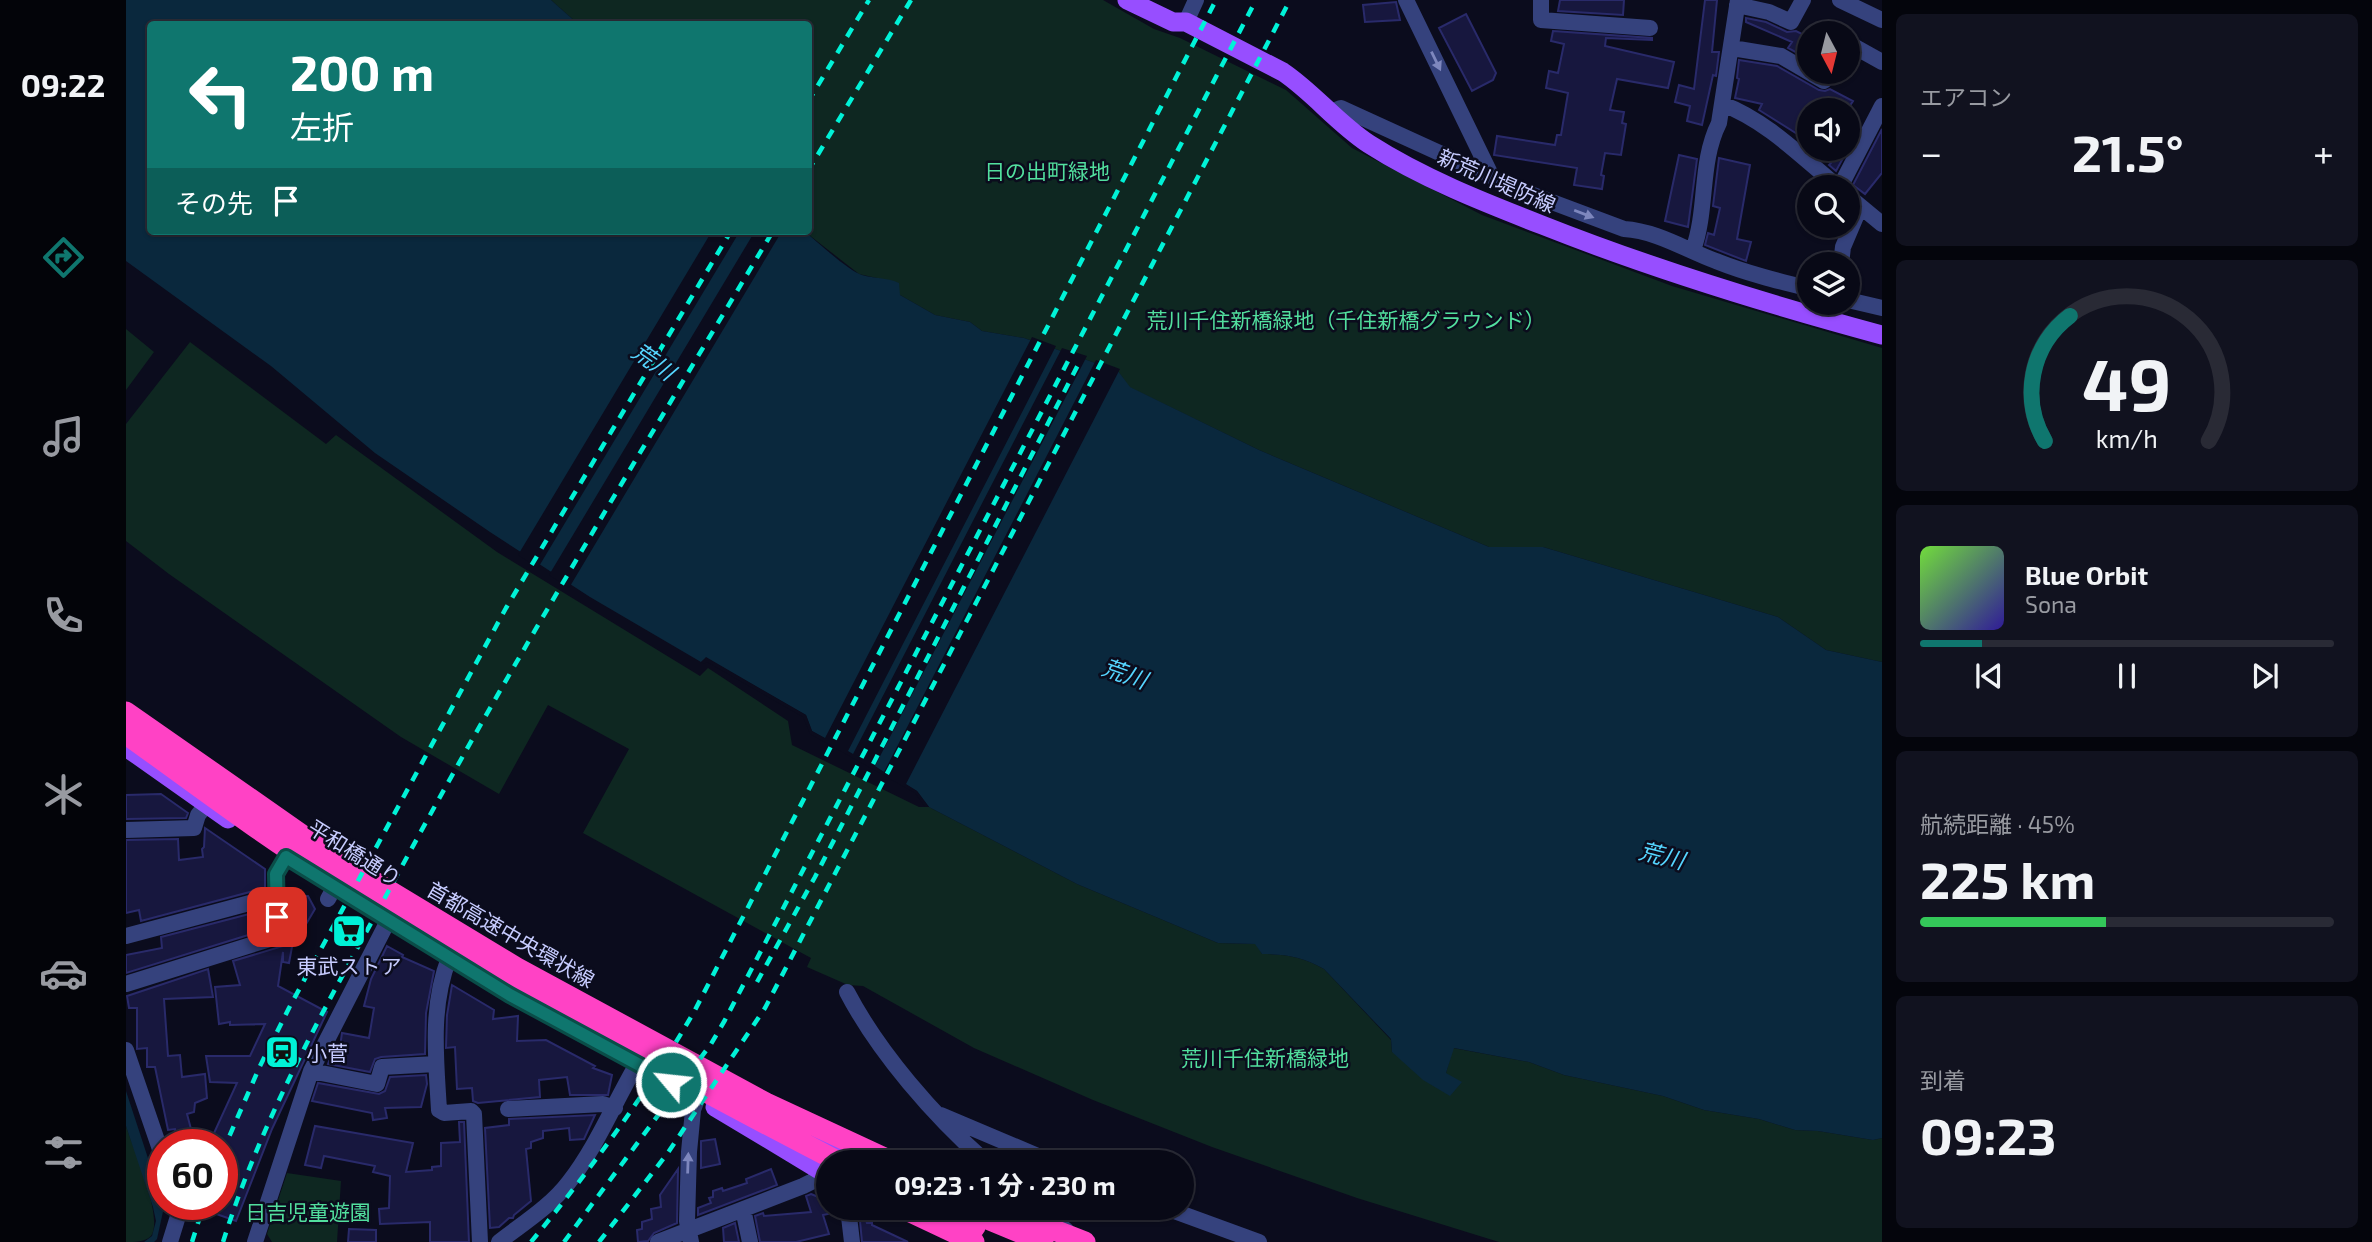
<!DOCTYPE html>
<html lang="ja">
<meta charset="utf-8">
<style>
body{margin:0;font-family:"Exo 2","Noto Sans JP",sans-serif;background:#11121f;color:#f1f3f6;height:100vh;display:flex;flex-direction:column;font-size:26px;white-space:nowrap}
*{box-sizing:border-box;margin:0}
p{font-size:23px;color:#989aa1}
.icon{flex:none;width:38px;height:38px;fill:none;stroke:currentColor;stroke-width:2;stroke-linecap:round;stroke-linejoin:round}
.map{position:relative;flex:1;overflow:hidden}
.side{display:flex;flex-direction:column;gap:14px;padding:14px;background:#04050c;width:490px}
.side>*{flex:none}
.top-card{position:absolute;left:21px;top:21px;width:665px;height:214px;border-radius:7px;box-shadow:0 2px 5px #0004,0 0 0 2px #292a35;background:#0f766e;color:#fff;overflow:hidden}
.needle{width:46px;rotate:173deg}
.fabs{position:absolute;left:1671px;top:21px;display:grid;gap:14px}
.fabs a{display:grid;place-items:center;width:63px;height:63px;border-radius:50%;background:#080916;box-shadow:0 2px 5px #0004,0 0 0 2px #292a35;font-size:35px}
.speed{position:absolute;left:21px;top:1129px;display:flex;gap:14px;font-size:35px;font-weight:700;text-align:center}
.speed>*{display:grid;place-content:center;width:91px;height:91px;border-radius:50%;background:#080916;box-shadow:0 2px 5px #0004,0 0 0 2px #292a35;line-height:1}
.speed .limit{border:10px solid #d22;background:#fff;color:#111}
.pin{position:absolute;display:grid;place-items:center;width:60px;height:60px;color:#fff;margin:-30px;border-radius:14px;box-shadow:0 4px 10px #0006}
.me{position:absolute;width:77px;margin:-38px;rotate:298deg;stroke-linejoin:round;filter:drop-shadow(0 0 5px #0008)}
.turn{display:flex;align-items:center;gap:24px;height:147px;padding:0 28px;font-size:32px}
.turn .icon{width:91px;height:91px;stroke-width:2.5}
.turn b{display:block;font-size:49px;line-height:60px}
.then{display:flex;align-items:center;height:66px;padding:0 28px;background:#0003;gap:14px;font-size:26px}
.big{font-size:52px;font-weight:700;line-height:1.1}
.side .card{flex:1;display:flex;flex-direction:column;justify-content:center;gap:10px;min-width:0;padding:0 24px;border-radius:10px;background:#11121f}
.side .dial{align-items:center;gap:0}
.dial svg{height:182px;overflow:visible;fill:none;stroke:#292a35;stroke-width:7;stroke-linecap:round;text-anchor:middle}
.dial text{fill:#f1f3f6;stroke:none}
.song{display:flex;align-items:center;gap:21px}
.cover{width:84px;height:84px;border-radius:10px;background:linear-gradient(135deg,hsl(100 70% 55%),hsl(250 70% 35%))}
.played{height:7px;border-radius:4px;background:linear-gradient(90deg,#0f766e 15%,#292a35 15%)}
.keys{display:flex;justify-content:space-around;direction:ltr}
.heat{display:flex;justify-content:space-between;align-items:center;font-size:38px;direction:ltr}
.charge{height:10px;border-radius:5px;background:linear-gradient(90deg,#34c759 45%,#292a35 0)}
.trip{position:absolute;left:690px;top:1150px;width:378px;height:70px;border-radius:35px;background:#080916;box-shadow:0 2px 5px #0004,0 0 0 2px #292a35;font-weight:700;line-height:70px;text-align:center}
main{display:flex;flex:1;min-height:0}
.menu{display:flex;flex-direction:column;width:126px;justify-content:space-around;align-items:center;background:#030409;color:#989aa1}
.menu .icon{width:49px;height:49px}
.menu .current{color:#0f766e}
.menu b{font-size:32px;color:#f1f3f6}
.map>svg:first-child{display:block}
</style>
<main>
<nav class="menu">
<b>09:22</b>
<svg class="icon current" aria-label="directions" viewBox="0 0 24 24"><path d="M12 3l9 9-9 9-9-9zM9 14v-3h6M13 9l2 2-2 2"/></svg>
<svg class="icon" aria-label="music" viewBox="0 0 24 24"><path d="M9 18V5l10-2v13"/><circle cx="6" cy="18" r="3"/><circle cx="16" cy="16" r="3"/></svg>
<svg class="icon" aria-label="phone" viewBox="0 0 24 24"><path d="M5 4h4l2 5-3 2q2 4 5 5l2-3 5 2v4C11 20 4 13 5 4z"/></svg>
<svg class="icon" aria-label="climate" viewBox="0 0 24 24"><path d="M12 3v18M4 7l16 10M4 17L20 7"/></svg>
<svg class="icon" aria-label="car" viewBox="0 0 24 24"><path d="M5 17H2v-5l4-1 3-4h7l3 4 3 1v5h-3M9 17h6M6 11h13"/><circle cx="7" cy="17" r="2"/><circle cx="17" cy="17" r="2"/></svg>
<svg class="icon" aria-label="filters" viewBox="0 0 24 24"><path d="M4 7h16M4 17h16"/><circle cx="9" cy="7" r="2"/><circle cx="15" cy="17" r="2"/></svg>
</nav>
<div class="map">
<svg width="1756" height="1242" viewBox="0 0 1756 1242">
<rect width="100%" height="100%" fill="#0b0c1d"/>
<path fill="#0e2721" d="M 425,0 L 977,0 L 1028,29 L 1054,38 L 1160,90 L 1226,148 L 1356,215 L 1546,286 L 1756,348 L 1756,662 L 1700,650 L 1652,617 L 1417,547 L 1363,547 L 1133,450 L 1003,387 L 992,371 L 898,338 L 856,331 L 844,322 L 809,315 L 774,295 L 755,279 L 733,274 L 678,231 L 682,231 L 682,24 L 452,24 Z
M 0,329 L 28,352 L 0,390 Z
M 64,342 L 200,444 L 210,435 L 371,552 L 574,676 L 582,668 L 662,721 L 666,745 L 793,807 L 803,807 L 951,884 L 1092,943 L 1130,944 L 1136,954 C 1160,954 1178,957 1198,969 L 1265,1040 L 1266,1052 L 1320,1073 L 1327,1048 L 1403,1062 L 1438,1075 L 1537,1096 L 1578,1110 L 1633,1119 L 1669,1130 L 1692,1131 L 1747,1140 L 1756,1138 L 1756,1242 L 1373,1242 L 1231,1198 L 1086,1147 L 967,1100 L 848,1048 L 737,986 L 722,985 L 681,967 L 685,958 L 457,833 L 503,749 L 422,705 L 373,794 L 275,737 L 43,574 L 0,541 L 0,424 Z
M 0,1126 C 7,1148 38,1218 25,1236 C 19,1242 9,1242 0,1242 Z
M 161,1173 L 215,1181 L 211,1242 L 146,1242 L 141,1234 Z"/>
<path fill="#0a283d" d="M 0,0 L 425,0 L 452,24 L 24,24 L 24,231 L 678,231 C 692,242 721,270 736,275 C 749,279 760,277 773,283 L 774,295 L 809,315 L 844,322 L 856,331 L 898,338 L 992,371 L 1004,387 L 1133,450 L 1363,547 L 1417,547 L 1652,617 L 1700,650 L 1756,662 L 1756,1138 L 1747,1140 L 1692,1131 L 1669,1130 L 1633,1119 L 1578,1110 L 1537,1096 L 1438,1075 L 1403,1062 L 1328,1048 L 1320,1073 L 1336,1082 L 1324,1096 L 1297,1080 L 1266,1052 L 1265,1039 L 1198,969 C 1178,957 1160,954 1136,954 L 1129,944 L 1092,943 L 951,884 L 803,807 L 791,791 L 686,731 L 680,715 L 580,658 L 575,662 L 464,597 L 364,532 L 249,453 L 145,366 L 0,261 Z
M 0,1091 L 38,1207 L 31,1239 L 28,1242 L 18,1242 L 26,1236 L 30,1221 L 27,1207 L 0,1126 Z"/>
<path fill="#0b0c1d" d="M 586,231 L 614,231 L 412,568 L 392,555 Z
M 629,231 L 656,231 L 443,588 L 423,575 Z
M 906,337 L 930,346 L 722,751 L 727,754 L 936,348 L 961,356 L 749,766 L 758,772 L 970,360 L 994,369 L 780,784 L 791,791 L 803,807 L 799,807 L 789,793 L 684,734 L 677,717 L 581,662 L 578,664 L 575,662 L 580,657 L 680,715 L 686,731 L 699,738 Z"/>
<path fill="#17173e" stroke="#292a6a" stroke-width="2" d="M 1434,0 L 1498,0 L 1497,15 L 1432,11 Z
M 1579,0 L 1591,0 L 1586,52 L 1593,52 L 1590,76 L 1587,75 L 1576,125 L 1561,121 L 1564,106 L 1549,102 L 1553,85 L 1568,89 Z
M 1270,2 L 1274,20 L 1239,22 L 1237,5 Z
M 1340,14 L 1370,73 L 1367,80 L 1346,91 L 1313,28 Z
M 1620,18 L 1640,22 L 1661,32 L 1670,31 L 1684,38 L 1684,60 L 1662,48 L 1666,42 L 1620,22 Z
M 1427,31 L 1526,38 L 1526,40 L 1480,38 L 1479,46 L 1548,62 L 1542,88 L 1491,79 L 1484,110 L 1498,112 L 1496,123 L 1500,124 L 1495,155 L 1479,153 L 1475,175 L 1478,176 L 1476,189 L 1448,185 L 1451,168 L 1368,155 L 1371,136 L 1429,145 L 1431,135 L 1435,135 L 1442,93 L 1420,88 L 1423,71 L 1432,73 L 1438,44 L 1425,41 Z
M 1613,60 L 1651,66 L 1693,90 L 1699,91 L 1704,89 L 1727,101 L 1721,110 L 1684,110 L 1684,142 L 1633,110 L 1636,104 L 1609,98 L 1613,79 L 1611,78 Z
M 1756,129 L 1756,173 L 1739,194 L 1727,185 Z
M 1684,149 L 1722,149 L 1710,171 L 1703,165 L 1705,163 Z
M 1553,155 L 1571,159 L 1562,227 L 1539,221 Z
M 1593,158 L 1624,165 L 1611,239 L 1625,242 L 1620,261 L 1579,245 L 1582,233 L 1588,235 L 1594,208 L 1587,206 Z
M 35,794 L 62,813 L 60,818 L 0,819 L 0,795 Z
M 79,828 L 139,869 L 139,888 L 15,921 L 13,910 L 0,913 L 0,840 L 52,839 L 53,860 L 77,857 L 76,849 L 78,847 Z
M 161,896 L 182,896 L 189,909 L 173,936 L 168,936 L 163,963 L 157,962 L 157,952 L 152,986 L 201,1012 L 146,1129 L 110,1221 L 68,1206 L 96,1204 L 96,1144 L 83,1144 L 111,1083 L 84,1082 L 80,1056 L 124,1056 L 139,1024 L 104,1025 L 104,1022 L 93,1024 L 89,987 L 114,985 L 107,961 L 157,946 L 161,935 Z
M 127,913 L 132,932 L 0,973 L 0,955 L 36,948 L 35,937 Z
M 261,946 L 277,955 L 276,957 L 308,971 L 300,1013 L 299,1054 L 255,1057 L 249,1059 L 244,1072 L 202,1064 L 206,1053 L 213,1054 L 216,1033 L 243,1038 L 248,1008 L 238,1006 L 245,979 Z
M 82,969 L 87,997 L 38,999 L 42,1056 L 54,1055 L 56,1077 L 79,1074 L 81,1098 L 69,1103 L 68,1112 L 61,1114 L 69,1144 L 52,1144 L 49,1129 L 42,1130 L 29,1067 L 21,1067 L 21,1048 L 11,1049 L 11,1008 L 3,1008 L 1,996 Z
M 326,985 L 368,1010 L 367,1019 L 392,1016 L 391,1041 L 420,1040 L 469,1066 L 467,1068 L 486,1075 L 482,1095 L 444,1095 L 441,1077 L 413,1080 L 414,1097 L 352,1103 L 347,1101 L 346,1088 L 331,1089 L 329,1047 L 320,1048 L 321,1015 Z
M 300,1075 L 301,1084 L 295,1107 L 259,1108 L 261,1118 L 247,1120 L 246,1113 L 186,1101 L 192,1083 L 253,1094 L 259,1091 L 264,1077 Z
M 469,1115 L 458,1139 L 444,1140 L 443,1128 L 417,1131 L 417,1138 L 405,1142 L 405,1148 L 400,1149 L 405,1201 L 388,1215 L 387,1218 L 383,1218 L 373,1227 L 364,1228 L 359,1128 L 383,1125 L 383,1119 Z
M 333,1122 L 338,1122 L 343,1242 L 304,1242 L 304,1222 L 254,1224 L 253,1209 L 263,1208 L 264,1176 L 247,1172 L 249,1166 L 198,1156 L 195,1168 L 179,1165 L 189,1126 L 287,1143 L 280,1172 L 306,1170 L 306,1167 L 315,1166 L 315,1143 L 334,1142 Z
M 589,1139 L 594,1164 L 575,1168 L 575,1141 Z
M 552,1169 L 551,1223 L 528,1233 L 522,1241 L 512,1242 L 511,1230 L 516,1229 L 516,1222 L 526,1219 L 525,1209 L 535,1207 L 534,1195 Z
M 645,1169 L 651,1185 L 572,1215 L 572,1208 L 585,1203 L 583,1198 L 587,1197 L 587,1191 L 596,1188 L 597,1191 L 621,1183 L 620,1179 Z
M 685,1194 L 702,1201 L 702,1214 L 697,1215 L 703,1234 L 670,1242 L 634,1242 L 629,1216 L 637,1213 L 638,1216 L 685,1212 L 680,1196 Z
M 740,1220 L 741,1223 L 746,1223 L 746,1225 L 782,1242 L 736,1242 L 734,1221 Z
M 609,1223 L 613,1242 L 598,1242 L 597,1228 Z
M 223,1229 L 250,1230 L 250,1242 L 222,1242 Z"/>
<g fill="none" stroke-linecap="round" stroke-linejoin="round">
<path stroke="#35427d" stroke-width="16" d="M 1280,0 L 1365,175 L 1370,181 L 1498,229 C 1531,231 1560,250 1590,261 C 1620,273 1652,281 1684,289
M 1415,0 L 1415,20 L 1524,28
M 1714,0 L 1756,20
M 1611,5 L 1643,12 L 1665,22 L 1677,0
M 1060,22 L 1070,0
M 1696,29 L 1704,33
M 1722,43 L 1756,62
M 1606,48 L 1655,56 L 1698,81
M 1596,104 C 1640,120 1677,158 1712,187
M 1205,112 L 1215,108 L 1353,171 L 1365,175
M 1714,187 L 1756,106
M 1722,196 L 1756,224
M 1567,250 C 1582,209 1573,163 1593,123 L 1612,0
M 1715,264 L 1717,247 L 1734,207
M 1722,300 L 1756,308
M 0,830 L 68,828 L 72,815 L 80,805
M 150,896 L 150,874 L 160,857
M 202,899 L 208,888
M 262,921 L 185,1071 L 251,1084 L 256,1067 L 310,1064
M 0,936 L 150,896 L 151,935 L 150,937 L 0,984
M 323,958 C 304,1007 310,1058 313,1110 L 318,1113 L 345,1111 L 348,1114 L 354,1242
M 721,992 C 753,1053 808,1116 860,1162
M 0,1050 L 37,1158
M 382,1109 L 477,1104 L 489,1108
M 815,1115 L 926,1162
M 722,1208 L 726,1242
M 912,1208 L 940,1230
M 1040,1208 L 1133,1242
M 617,1209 L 624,1242
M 44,1242 L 53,1213 L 52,1204
M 129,1242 L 185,1071
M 373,1242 C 396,1224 425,1206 443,1182 C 471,1146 488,1103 511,1064
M 532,1242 L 677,1186 L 687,1181 L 695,1171
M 565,1242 L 561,1221 L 563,1152 L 567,1110 L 572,1097"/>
<path stroke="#974eff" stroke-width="19" d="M 1001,0 L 1047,22 L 1060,22 L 1157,72 C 1188,93 1211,123 1243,144 C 1296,178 1357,202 1416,225 C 1527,269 1641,304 1756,335
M 0,747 L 102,819
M 589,1107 L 702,1175
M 694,1139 L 741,1162"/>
<path stroke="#ff42c5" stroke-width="21" d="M 0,712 L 209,858 L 391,968 L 640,1103 L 767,1162
M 0,734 C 66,781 131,831 200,874 C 367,977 539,1072 713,1162
M 776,1208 L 848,1242
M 806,1208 L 849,1227
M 835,1208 L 917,1242
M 872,1208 L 959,1242"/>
<path stroke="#00f2d7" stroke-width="4.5" stroke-dasharray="10 9" stroke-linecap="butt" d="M 682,102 L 743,0
M 682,171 L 785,0
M 631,982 L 689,877 L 954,361
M 96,1153 L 134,1066 L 163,1008 L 380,608 L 605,231
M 66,1242 L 78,1204
M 97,1242 C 137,1114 204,999 268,881 C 387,660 518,447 647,231
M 405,1242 C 465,1169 522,1092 569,1010 L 1090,0
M 438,1242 L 585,1044 L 599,1020 L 1130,0
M 473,1242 L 541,1154 L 639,1008 L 1164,0"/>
</g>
<defs><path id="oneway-solid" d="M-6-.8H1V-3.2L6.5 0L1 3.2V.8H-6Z" transform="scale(1.75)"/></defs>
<g fill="#7e87be">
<use href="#oneway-solid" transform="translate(1310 61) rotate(64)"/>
<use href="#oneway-solid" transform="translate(1458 214) rotate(21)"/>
<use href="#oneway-solid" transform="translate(562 1163) rotate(-88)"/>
</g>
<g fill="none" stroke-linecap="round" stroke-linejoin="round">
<g stroke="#0a4d48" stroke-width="18">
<path id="route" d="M 151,917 L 150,874 L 160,857 L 384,995 L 545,1082"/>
</g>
<use href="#route" stroke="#0f766e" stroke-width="12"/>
</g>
<defs>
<g id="supermarket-square" transform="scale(1.75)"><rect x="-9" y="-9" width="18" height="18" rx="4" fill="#00f2d7" stroke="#0b0c1d"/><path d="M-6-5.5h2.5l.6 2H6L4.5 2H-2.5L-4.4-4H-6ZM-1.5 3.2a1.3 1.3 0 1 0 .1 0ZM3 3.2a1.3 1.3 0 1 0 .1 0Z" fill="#111"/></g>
<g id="station-square" transform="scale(1.75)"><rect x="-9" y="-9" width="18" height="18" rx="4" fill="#00f2d7" stroke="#0b0c1d"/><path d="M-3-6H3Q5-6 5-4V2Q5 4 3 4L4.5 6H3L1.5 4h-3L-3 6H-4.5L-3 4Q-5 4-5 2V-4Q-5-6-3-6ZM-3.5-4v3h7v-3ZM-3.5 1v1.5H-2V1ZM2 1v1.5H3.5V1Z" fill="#111"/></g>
</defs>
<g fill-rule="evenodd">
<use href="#supermarket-square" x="223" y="931"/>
<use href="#station-square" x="156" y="1052"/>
</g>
<g text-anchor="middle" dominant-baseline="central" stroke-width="5" stroke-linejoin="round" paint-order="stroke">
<g font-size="21" fill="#52df9e" stroke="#0b0c1d">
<text x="921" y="170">日の出町緑地</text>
<text x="1220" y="319">荒川千住新橋緑地（千住新橋グラウンド）</text>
<text x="1139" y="1057">荒川千住新橋緑地</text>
<text x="182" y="1211">日吉児童遊園</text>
</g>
<g font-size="21" fill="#c7ccff" stroke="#0b0c1d">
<text transform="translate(1371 180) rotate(24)">新荒川堤防線</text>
<text transform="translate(229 852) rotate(32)">平和橋通り</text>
<text transform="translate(385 934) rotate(30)">首都高速中央環状線</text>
</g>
<g font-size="21" fill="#c7ccff" stroke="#0b0c1d">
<text x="223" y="965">東武ストア</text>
<text x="180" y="1052" text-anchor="start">小菅</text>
</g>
<g font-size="23" font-style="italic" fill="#55d5ff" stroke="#0b0c1d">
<text transform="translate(528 361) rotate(35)">荒川</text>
<text transform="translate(999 673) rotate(19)">荒川</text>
<text transform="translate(1536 855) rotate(14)">荒川</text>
</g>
</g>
</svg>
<div class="fabs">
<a><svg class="needle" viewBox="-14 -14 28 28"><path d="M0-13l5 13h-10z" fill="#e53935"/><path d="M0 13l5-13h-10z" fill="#989aa1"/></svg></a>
<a><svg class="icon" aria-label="sound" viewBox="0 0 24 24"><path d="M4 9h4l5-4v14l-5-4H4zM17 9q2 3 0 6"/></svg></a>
<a><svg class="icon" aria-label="search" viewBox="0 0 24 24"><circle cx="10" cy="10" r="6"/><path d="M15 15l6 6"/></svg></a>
<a><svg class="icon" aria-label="layers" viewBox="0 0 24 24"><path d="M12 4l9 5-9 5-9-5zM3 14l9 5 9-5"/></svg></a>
</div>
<div class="speed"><div class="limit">60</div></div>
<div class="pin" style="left:151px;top:917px;background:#d93025"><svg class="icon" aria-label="arrive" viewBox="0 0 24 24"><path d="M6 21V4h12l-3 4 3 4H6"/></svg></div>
<svg class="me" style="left:545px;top:1082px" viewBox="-20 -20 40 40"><circle r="17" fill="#0f766e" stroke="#fff" stroke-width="3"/><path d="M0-11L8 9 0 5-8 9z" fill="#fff"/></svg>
<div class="trip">09:23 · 1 分 · 230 m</div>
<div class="top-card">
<div class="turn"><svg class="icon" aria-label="left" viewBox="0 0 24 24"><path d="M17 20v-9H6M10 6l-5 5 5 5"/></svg><div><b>200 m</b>左折</div></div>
<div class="then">その先<svg class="icon" aria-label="arrive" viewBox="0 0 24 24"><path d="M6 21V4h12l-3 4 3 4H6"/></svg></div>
</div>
</div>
<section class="side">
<div class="card"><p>エアコン</p>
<div class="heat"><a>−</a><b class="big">21.5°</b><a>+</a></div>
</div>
<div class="card dial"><svg viewBox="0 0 100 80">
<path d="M14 69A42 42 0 1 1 86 69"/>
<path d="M14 69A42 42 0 0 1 25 14" stroke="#0f766e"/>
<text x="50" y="56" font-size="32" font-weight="700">49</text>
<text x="50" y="72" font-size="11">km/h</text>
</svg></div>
<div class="card">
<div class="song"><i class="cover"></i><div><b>Blue Orbit</b><p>Sona</p></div></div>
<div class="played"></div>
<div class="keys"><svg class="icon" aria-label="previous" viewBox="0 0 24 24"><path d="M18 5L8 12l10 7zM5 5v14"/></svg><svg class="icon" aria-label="pause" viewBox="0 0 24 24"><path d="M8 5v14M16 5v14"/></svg><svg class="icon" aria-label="next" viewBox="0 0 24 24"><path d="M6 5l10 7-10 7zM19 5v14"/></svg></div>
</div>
<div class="card"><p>航続距離 · 45%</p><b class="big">225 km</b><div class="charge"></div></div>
<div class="card"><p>到着</p><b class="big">09:23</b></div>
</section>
</main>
